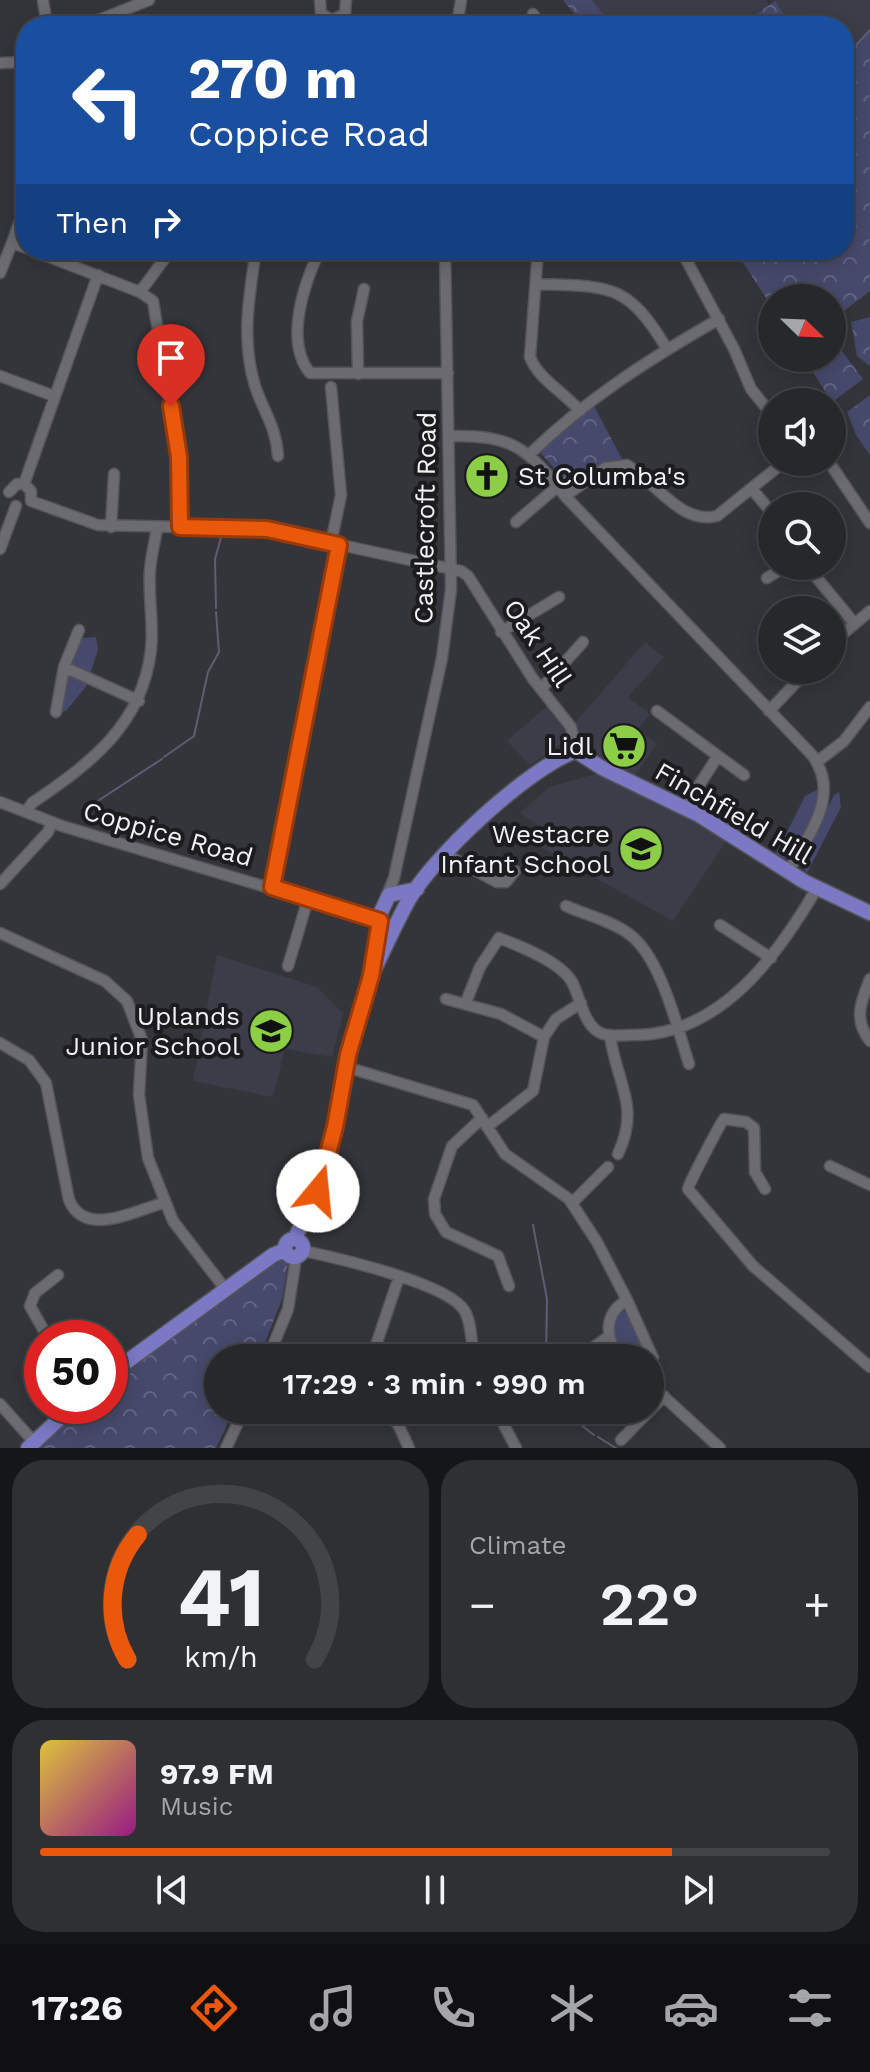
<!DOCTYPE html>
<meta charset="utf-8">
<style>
body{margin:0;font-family:"Work Sans",sans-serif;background:#2f3034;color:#f1f3f6;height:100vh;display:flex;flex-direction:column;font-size:30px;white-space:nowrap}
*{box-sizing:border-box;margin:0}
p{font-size:26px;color:#a4a6a9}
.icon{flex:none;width:44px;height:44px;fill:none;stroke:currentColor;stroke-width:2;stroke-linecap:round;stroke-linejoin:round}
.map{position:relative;height:1448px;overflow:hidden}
.details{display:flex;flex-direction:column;gap:12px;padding:12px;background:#151618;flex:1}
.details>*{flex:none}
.top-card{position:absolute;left:16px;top:16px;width:838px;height:244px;border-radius:32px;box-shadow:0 4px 20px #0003,0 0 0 2px #434448;background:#1a4fa0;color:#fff;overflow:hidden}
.needle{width:52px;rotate:113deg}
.tools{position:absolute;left:758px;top:284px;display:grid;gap:16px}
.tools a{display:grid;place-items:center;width:88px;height:88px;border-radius:50%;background:#27282c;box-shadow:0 4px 20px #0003,0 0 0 2px #434448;font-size:40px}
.speed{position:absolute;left:24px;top:1320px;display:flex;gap:16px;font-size:40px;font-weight:700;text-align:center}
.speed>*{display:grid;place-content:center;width:104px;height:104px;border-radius:50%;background:#27282c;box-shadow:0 4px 20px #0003,0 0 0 2px #434448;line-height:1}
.speed .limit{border:12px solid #d22;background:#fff;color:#111}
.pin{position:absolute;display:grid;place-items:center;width:68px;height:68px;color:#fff;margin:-82px -34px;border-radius:50% 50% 50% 0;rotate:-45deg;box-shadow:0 0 8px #0007}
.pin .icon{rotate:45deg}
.me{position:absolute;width:88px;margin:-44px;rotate:17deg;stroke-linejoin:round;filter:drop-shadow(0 0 6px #0008)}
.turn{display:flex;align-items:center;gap:28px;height:168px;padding:0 40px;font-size:36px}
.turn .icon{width:104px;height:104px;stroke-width:2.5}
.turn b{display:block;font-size:56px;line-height:68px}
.then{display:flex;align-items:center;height:76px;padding:0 40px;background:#0003;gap:16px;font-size:30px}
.big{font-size:60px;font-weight:600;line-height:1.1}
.details .tile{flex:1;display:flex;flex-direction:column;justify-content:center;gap:12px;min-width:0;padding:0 28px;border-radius:32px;background:#2f3034}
.details .dial{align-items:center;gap:0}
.dial svg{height:208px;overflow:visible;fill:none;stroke:#434448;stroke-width:7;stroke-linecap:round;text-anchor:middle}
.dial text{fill:#f1f3f6;stroke:none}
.song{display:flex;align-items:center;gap:24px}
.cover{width:96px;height:96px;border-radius:12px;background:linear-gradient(135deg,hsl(50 70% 55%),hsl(310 70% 35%))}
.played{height:8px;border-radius:4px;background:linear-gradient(90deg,#ea580c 80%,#434448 80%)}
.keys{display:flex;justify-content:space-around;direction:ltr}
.heat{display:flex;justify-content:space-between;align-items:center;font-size:44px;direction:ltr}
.details .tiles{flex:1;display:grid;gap:12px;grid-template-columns:1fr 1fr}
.tile:last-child{grid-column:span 2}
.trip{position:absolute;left:204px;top:1344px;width:460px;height:80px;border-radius:40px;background:#27282c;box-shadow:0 4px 20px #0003,0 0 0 2px #434448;font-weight:600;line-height:80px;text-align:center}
.tabs{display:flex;height:128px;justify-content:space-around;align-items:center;background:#101012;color:#a4a6a9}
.tabs .icon{width:56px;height:56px}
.tabs .active{color:#ea580c}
.tabs b{font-size:36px;color:#f1f3f6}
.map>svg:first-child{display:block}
</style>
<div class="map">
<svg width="870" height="1448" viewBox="0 0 870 1448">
<defs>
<pattern id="park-crowns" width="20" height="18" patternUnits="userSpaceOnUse" patternTransform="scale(2)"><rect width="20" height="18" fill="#47496c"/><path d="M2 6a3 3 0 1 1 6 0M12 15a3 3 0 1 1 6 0" fill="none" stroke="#626482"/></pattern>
</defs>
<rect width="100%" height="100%" fill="#34353a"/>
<path fill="#3d3d49" d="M 592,0 L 766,0 L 769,5 L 739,26 L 613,26 Z
M 774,0 L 870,0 L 870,30 L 844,58 L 844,26 L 792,26 Z
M 645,642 L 664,657 L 628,697 L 650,714 L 638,730 L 657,744 L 635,775 L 591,751 L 575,729 L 576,722 Z
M 547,706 L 570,737 L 530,765 L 507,741 Z
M 596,774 L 611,778 L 728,838 L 673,921 L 542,848 L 548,832 L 520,813 L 549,787 Z
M 217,955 L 317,987 L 343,1013 L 332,1057 L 285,1049 L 273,1097 L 193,1081 Z"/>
<path fill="#47496c" d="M 96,637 L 98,649 L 91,672 L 72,666 L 70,662 L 81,638 Z
M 69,672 L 89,683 L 66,711 L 61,712 L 65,674 Z
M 823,787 L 820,802 L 792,857 L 786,859 L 776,854 L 805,796 Z
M 839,792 L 841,807 L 807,873 L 800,862 L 834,795 Z
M 620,1311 L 628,1312 L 650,1358 L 627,1358 L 612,1334 Z"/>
<path fill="url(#park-crowns)" d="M 563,0 L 592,0 L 613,26 L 584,26 Z
M 775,1 L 792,26 L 739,26 Z
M 870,30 L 870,291 L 832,320 L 832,298 L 772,298 L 772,307 L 735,250 L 844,250 L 844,58 Z
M 870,317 L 870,366 L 857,356 L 851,322 Z
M 832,338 L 863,379 L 832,402 L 804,358 L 832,358 Z
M 870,395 L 870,455 L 856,435 L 847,412 Z
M 594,406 L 622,459 L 607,463 L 572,488 L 537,449 Z
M 282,1259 L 288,1263 L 282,1299 L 259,1358 L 218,1358 L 218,1410 L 234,1410 L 216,1448 L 33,1448 L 76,1406 L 110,1406 L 110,1378 L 271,1260 Z"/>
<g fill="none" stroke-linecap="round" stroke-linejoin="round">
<path stroke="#5d5d74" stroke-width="2" d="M 844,58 L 870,30
M 216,608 L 215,559 L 222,534
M 164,757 L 194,736 L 208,672 L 219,652 L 216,612
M 90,806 L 162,759
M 533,1225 L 547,1299 L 546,1358
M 562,1410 L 594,1435
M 598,1437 L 616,1448"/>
<g stroke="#545459" stroke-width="13">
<path id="minor" d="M 43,0 L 47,26
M 320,0 L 321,14 L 332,20 L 345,14 L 346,0
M 533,14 L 541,26
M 84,26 L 149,0
M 457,26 L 461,0
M 23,62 L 26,79
M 0,63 L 26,62
M 26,204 L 12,243 L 26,248
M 31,250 L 140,292 L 153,301 L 179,457 L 180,527
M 256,250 C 249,297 241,339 255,386 C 264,413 276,426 278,456
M 320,250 C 304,283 284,341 310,373 L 448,373
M 538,250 L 530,357 C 538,379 565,393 580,411
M 681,250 L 734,349 L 751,389 L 772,415
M 0,273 L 12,243
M 537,284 C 610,287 627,282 667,349
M 140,292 L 171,250
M 358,374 L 357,321 L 364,289
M 0,376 L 54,396
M 450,436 C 512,435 527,447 565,496 L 812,755 C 842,795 808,835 788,872
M 530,454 C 586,399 651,358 719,319
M 829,462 L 870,523
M 24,484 L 98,275
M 752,489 L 772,513
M 9,492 L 17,484 L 24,484 L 31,491 L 31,501
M 565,496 L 605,468 L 627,465 C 656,482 681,525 717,516 L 784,462
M 31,501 L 98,525 L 267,529 L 461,571 L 468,576 L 533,679 L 571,727 L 576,751
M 516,522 L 558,486
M 111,527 L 114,474
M 331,543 L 341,495 L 331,387
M 0,549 L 16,506
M 807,566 L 854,623
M 767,578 L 786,566
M 501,632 L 559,597
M 832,643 L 870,611
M 64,667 L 139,701
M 541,689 L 583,642
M 657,711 L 744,775
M 769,711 L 808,670
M 56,712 L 64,667 L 79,630
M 817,762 L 844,741 L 870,707
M 0,802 L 62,826 L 380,921
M 685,807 L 718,756
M 26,812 L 32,803 C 91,763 142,725 151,650 C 154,624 148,597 150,570 C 151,556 155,542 157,528
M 445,854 L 497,882 L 506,882 L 515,871
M 0,884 L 48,832 L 52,822
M 272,887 L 339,545
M 386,898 L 394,878 L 442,658 L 451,589 L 445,250
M 566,906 C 586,915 612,921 629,934 C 661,957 677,1027 689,1064
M 720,925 L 771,958
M 0,933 L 105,981 L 127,1001 L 142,1040 L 139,1095 L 148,1158 L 173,1221 L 226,1290
M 288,966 L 308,899
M 870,979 C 861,1001 853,1020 870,1041
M 468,997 L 480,967 L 499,938 C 520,946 561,962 572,982 C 580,997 583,1021 597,1031 C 607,1038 622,1035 633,1035 C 720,1036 778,955 817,888
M 446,999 L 501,1014 L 544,1037
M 610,1035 C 616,1083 641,1105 618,1154
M 0,1043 L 29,1060 L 46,1083 L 69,1200 C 85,1238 134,1211 163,1203
M 346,1067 L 473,1105 L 505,1154 L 569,1199 L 597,1242 L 627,1300 C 603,1314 605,1338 620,1358
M 482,1118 L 452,1146 L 434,1199 L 435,1214 L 446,1232 L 498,1256 L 509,1286
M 487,1127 L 533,1091 L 544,1037 L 556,1019 L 581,1003
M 830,1166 L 870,1185
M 765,1189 L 755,1172 L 754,1128 L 746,1122 L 724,1119 C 721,1122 689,1183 688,1189 L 753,1266 L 870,1367
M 572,1203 L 608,1167
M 304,1251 C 337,1258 447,1283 464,1310 C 472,1322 471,1343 474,1358
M 627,1300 L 653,1358 L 650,1374
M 48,1338 L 30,1306 L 35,1293 L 58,1275
M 374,1351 L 399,1277
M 268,1358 L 288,1309 L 296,1258
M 578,1358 L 608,1337
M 650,1384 L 720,1448
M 0,1404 L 34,1442
M 381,1410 L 398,1424 L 409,1448
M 496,1410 L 516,1448
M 621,1440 L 664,1396
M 226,1448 L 244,1410"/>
</g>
<g stroke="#545459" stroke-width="17">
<path id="major" d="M 371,976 C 383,952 394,927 407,903 C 431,858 528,768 576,751 L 602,768 L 699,815 L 805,882 L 870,913
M285 1248a9 9 0 1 1 18 0a9 9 0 1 1-18 0Z
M 295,1239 L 329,1158 L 348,1055 L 371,976 L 381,912 L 389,895 L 417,889
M 110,1374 L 273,1255 L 285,1250
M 28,1448 L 73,1406"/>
</g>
<use href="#minor" stroke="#6b6b71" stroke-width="10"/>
<use href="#major" stroke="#7b79c4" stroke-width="14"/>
</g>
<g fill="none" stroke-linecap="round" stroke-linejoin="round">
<g stroke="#983908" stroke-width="20">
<path id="route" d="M 171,406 L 179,457 L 180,527 L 267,529 L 339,545 L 272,887 L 380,921 L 371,976 L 348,1055 L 335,1127 L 318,1191"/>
</g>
<use href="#route" stroke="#ea580c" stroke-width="14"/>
</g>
<defs>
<g id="church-disc" transform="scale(2.3)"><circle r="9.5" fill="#8cce46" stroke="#1c1c1f"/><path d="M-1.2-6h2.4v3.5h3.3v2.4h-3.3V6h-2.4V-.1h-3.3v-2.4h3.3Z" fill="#111"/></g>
<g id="supermarket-disc" transform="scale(2.3)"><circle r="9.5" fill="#8cce46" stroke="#1c1c1f"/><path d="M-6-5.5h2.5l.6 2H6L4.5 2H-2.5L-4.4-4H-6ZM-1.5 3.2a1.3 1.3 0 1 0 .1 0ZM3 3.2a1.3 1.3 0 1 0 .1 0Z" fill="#111"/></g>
<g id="school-disc" transform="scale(2.3)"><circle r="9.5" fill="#8cce46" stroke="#1c1c1f"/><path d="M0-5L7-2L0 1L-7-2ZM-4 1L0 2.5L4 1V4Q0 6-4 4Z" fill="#111"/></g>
</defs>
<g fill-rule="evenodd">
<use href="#church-disc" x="487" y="476"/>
<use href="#supermarket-disc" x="624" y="746"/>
<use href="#school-disc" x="641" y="849"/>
<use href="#school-disc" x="271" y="1031"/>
</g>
<g text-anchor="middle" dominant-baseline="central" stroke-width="8" stroke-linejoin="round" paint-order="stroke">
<g font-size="26" fill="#f3f3f7" stroke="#1c1c1f" text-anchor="end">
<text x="518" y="476" text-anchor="start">St Columba's</text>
<text x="593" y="746">Lidl</text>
<text x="610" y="834">Westacre<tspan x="610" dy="30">Infant School</tspan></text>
<text x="240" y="1016">Uplands<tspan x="240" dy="30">Junior School</tspan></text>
</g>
<g font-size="26" fill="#f3f3f7" stroke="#1c1c1f">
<text transform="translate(425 518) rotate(-89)">Castlecroft Road</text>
<text transform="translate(538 643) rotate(56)">Oak Hill</text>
<text transform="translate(734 813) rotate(30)">Finchfield Hill</text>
<text transform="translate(168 834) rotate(16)">Coppice Road</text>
</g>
</g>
</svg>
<div class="tools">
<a><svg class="needle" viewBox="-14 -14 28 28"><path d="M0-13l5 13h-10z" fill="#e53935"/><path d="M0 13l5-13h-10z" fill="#a4a6a9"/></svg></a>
<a><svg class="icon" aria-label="sound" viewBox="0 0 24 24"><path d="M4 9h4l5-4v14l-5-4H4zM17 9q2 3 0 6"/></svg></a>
<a><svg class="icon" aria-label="search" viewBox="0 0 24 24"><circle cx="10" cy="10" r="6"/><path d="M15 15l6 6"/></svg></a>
<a><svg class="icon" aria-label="layers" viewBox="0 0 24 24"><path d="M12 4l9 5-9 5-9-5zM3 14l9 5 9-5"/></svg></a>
</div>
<div class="speed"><div class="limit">50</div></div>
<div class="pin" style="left:171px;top:406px;background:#d93025"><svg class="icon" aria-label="arrive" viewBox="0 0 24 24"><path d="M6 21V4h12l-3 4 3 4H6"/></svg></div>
<svg class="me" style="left:318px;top:1191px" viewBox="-20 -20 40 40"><circle r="19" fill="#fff"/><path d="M0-13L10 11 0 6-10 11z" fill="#ea580c"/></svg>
<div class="trip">17:29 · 3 min · 990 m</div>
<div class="top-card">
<div class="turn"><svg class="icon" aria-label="left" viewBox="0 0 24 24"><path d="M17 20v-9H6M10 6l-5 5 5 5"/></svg><div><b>270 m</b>Coppice Road</div></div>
<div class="then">Then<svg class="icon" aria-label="right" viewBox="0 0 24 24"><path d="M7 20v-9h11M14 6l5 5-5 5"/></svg></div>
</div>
</div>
<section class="details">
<div class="tiles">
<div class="tile dial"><svg viewBox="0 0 100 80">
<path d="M14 69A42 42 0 1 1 86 69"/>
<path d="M14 69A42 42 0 0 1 18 21" stroke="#ea580c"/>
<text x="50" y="56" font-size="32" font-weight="700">41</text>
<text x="50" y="72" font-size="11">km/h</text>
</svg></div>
<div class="tile"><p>Climate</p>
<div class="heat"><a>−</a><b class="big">22°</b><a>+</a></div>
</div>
<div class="tile">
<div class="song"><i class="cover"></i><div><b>97.9 FM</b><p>Music</p></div></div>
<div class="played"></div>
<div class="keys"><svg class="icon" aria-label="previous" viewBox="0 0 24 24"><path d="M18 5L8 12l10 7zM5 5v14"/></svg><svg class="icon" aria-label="pause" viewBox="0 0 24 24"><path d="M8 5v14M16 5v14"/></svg><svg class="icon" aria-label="next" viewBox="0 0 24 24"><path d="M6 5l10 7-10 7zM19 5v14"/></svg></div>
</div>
</div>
</section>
<nav class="tabs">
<b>17:26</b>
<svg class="icon active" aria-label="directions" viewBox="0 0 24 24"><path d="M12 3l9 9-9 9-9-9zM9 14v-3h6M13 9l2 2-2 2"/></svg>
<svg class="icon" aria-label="music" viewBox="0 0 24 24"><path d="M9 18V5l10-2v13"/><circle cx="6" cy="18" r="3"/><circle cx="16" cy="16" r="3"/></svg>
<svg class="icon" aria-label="phone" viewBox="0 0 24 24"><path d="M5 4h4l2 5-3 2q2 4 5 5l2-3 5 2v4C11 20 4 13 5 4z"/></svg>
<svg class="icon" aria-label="climate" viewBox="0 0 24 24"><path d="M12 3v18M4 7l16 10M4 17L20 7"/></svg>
<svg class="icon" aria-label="car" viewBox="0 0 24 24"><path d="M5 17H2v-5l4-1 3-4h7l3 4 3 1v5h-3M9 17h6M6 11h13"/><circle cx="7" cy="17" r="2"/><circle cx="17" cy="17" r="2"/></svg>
<svg class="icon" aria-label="filters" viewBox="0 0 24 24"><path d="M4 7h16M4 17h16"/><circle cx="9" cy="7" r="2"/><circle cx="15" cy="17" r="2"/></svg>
</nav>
